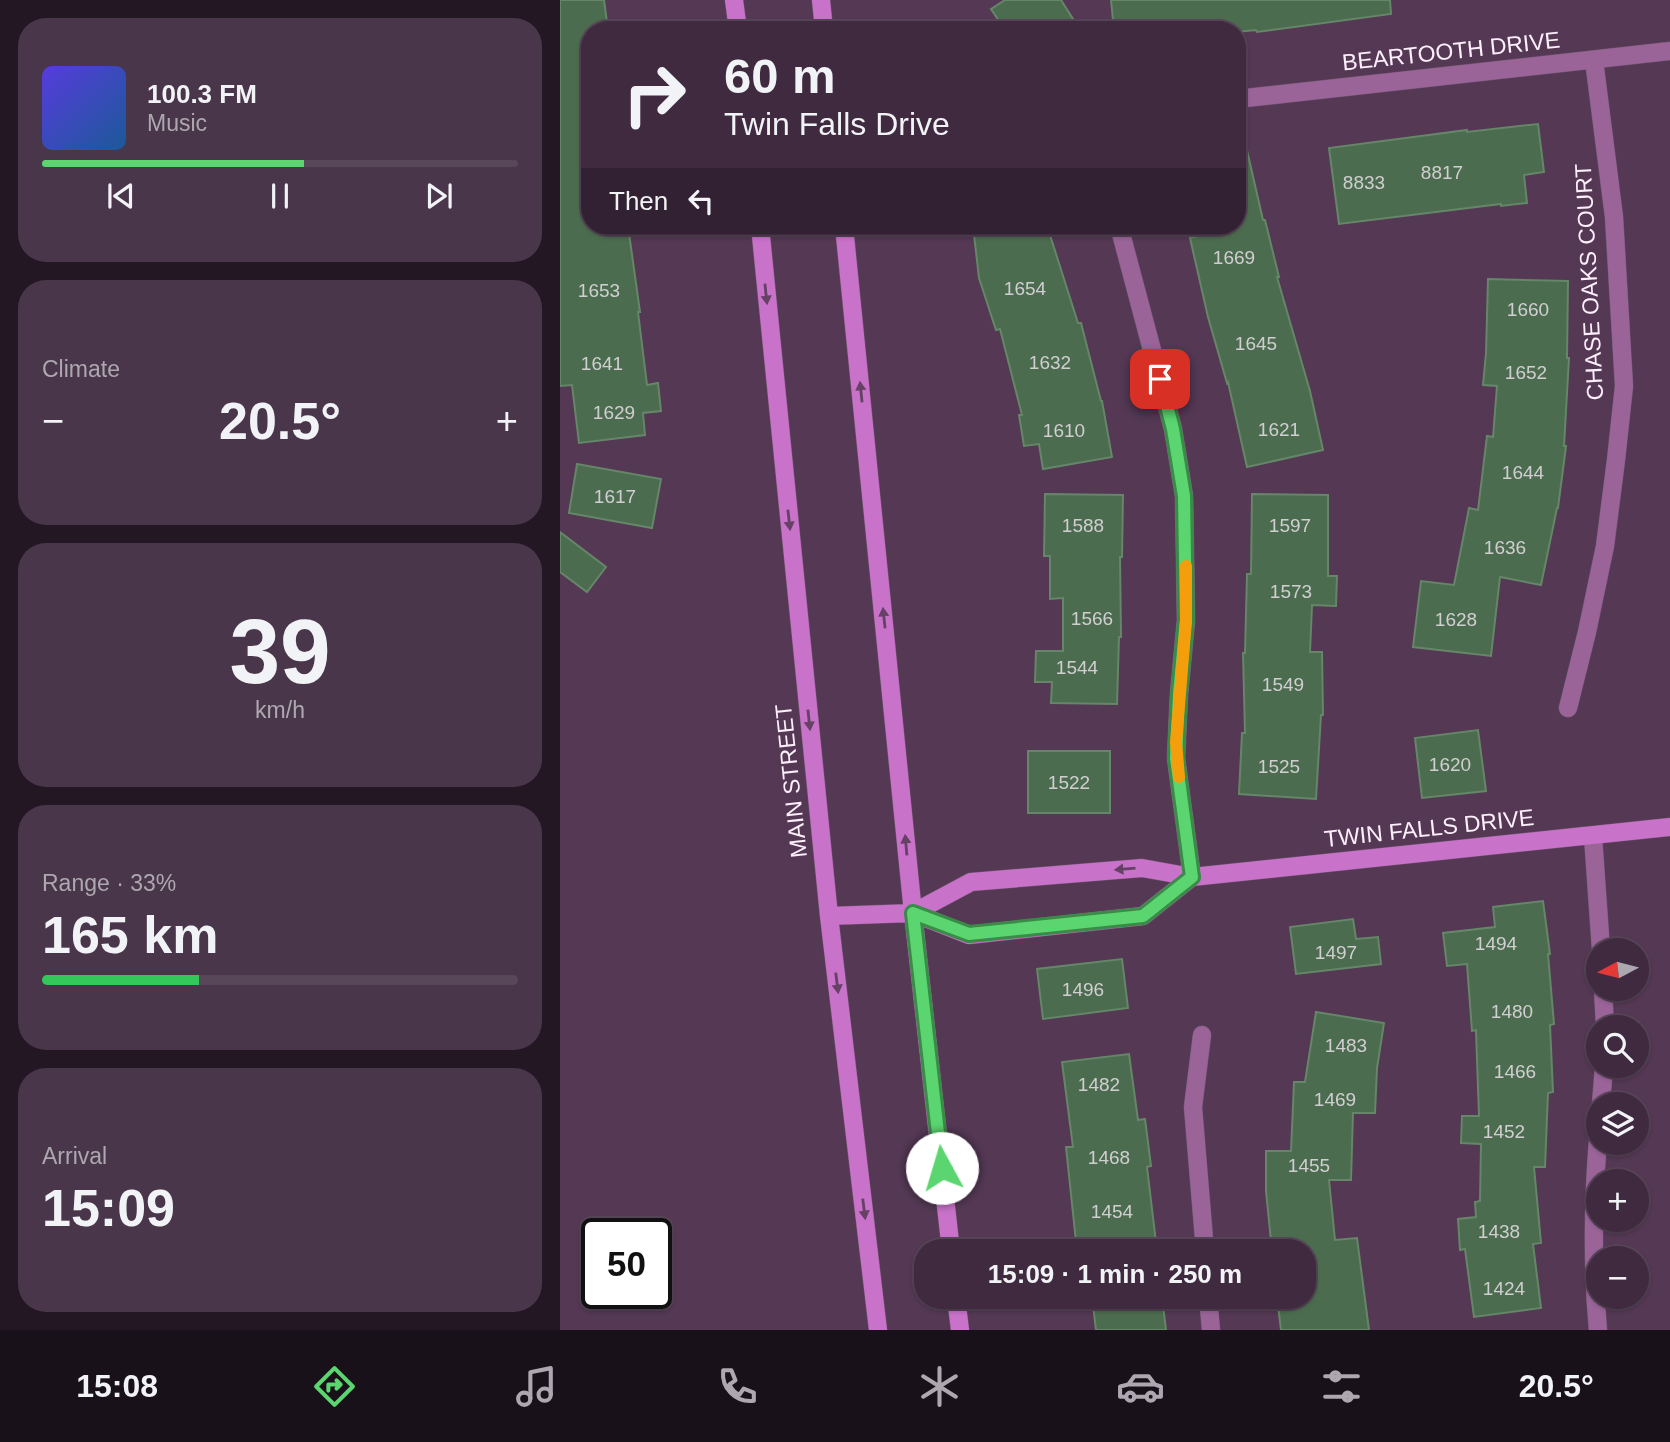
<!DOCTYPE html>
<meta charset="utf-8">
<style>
body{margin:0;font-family:Helvetica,sans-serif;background:#4a364a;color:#f1f3f6;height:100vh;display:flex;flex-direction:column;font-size:26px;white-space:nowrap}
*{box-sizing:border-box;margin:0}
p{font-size:23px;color:#ada7b0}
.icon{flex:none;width:38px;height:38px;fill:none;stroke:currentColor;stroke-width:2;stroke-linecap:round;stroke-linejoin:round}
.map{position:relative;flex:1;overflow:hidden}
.side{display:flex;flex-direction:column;gap:18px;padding:18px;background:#231723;width:560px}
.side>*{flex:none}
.top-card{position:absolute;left:21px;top:21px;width:665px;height:214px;border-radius:28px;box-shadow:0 2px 5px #0004,0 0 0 2px #584659;background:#3f2a3f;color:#f1f3f6;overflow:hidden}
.needle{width:46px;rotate:263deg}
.fabs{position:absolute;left:1026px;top:938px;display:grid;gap:14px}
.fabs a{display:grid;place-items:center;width:63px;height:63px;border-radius:50%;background:#3f2a3f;box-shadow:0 2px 5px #0004,0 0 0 2px #584659;font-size:35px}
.speed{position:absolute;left:21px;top:1218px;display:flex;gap:14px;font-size:35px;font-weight:700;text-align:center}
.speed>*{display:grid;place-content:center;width:91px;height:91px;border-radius:50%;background:#3f2a3f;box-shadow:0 2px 5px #0004,0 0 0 2px #584659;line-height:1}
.speed .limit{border:4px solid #111;border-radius:10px;background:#fff;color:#111}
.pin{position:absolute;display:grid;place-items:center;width:60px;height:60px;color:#fff;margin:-30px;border-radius:14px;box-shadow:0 4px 10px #0006}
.me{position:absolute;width:77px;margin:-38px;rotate:354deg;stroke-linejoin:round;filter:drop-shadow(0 0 5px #0008)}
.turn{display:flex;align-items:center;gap:24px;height:147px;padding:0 28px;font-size:32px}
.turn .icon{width:91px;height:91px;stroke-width:2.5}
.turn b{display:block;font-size:49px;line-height:60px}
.then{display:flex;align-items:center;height:66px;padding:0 28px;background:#0003;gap:14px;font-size:26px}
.big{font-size:52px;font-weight:700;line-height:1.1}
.side .tile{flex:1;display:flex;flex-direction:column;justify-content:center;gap:10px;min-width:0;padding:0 24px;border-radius:28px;background:#4a364a}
.side .dial{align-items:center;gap:0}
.dial b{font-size:91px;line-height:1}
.song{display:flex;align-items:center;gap:21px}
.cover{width:84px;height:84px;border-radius:10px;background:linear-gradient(135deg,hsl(250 70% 55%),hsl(210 70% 35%))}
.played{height:7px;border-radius:4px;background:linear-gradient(90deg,#5ad56f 55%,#584659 55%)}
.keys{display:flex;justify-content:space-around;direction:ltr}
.heat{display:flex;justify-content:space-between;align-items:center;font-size:38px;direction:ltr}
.charge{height:10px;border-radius:5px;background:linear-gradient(90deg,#34c759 33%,#584659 0)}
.trip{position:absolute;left:354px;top:1239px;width:402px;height:70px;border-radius:28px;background:#3f2a3f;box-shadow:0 2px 5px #0004,0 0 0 2px #584659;font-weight:700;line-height:70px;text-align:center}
.tab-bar{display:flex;height:112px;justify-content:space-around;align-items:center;background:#191119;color:#ada7b0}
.tab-bar .icon{width:49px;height:49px}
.tab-bar .on{color:#5ad56f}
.tab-bar b{font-size:32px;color:#f1f3f6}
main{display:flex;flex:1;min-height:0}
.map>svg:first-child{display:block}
</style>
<main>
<section class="side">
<div class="tile">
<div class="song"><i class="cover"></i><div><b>100.3 FM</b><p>Music</p></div></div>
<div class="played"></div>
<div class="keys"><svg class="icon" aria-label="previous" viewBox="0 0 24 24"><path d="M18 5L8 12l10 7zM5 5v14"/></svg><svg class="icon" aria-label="pause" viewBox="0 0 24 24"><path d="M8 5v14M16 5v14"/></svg><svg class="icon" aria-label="next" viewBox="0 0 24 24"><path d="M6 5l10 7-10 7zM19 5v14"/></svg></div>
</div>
<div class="tile"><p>Climate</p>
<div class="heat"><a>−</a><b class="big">20.5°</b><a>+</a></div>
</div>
<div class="tile dial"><b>39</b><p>km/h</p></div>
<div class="tile"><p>Range · 33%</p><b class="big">165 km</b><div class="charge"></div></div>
<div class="tile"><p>Arrival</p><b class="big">15:09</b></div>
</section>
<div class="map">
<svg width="1110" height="1330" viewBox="0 0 1110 1330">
<rect width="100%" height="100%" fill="#543854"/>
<path fill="#4c6c4f" stroke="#658668" stroke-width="2" d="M 0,0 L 44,0 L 48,30 L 30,30 L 30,226 L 68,226 L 80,312 L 78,312 L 87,385 L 98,383 L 101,411 L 83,413 L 85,435 L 19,443 L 12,385 L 0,386 Z
M 445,0 L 501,0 L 520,30 L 445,30 L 431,9 Z
M 551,0 L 830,0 L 831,14 L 697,32 L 696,30 L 677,32 L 677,30 L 554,30 Z
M 978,124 L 984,172 L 964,175 L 967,203 L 941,206 L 941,204 L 779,224 L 769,148 L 907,130 L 907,132 Z
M 686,146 L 703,220 L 705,220 L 719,277 L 717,277 L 750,391 L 763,450 L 687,467 L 668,382 L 667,383 L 648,317 L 630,238 L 677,227 L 677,147 Z
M 413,226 L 489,226 L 490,235 L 518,323 L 521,323 L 541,401 L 542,401 L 552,457 L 483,469 L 479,444 L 464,446 L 459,415 L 462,415 L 440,329 L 436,330 L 419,278 Z
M 928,279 L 1008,281 L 1007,358 L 1009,358 L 1004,446 L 1006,446 L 998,508 L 997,508 L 981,585 L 940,577 L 931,656 L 853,647 L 861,581 L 894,585 L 909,508 L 918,510 L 927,436 L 933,437 L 937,386 L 923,385 L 926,353 Z
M 17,464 L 101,479 L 92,528 L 9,513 Z
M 485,494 L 563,495 L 562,557 L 560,557 L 561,637 L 559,637 L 557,704 L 491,703 L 492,682 L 475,682 L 476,651 L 503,651 L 503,598 L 490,599 L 490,556 L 484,556 Z
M 692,494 L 768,495 L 768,576 L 777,576 L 776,606 L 752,605 L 750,652 L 762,652 L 763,715 L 761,715 L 756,799 L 679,794 L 682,733 L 685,733 L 683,653 L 685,653 L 687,574 L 691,574 Z
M 0,532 L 46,567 L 27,592 L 0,572 Z
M 918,730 L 926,791 L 862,798 L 855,738 Z
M 468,751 L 550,751 L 550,813 L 468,813 Z
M 983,901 L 990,954 L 988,954 L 994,1024 L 990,1025 L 993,1092 L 988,1093 L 985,1167 L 974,1167 L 981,1243 L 973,1244 L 981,1308 L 914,1317 L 905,1249 L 900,1250 L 898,1219 L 916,1217 L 915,1202 L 920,1201 L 921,1144 L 901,1143 L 902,1116 L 919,1116 L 916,1030 L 912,1031 L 907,964 L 887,966 L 883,933 L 935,927 L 933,907 Z
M 793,919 L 796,939 L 818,937 L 821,964 L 736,974 L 730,927 Z
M 562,959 L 568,1008 L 483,1019 L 477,969 Z
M 756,1012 L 824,1023 L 817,1068 L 815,1113 L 793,1113 L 791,1180 L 769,1180 L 775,1240 L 797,1238 L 809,1330 L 721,1330 L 717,1297 L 744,1297 L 744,1251 L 712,1251 L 706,1191 L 706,1151 L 731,1151 L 734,1082 L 745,1082 Z
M 569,1054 L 578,1120 L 585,1119 L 591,1166 L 587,1167 L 597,1251 L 517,1251 L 506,1147 L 513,1147 L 502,1062 Z
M 532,1297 L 602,1297 L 606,1330 L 536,1330 Z"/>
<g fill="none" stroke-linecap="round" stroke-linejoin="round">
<g stroke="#6f556f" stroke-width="19">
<path id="street" d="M 677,99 L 1110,51
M 559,226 L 613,429 L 624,496 L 626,620 L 619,694 L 616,758 L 632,877
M 1008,708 L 1027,632 L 1045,546 L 1056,460 L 1064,386 L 1054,217 L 1034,60
M 1033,836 L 1041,950
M 1043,989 L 1045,1027
M 642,1035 L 633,1107 L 645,1251
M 1041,1104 L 1044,1066
M 1038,1139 C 1033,1202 1032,1267 1038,1330
M 648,1297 L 651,1330"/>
</g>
<g stroke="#6f556f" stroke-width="19">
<path id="secondary" d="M 174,0 L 178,30
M 261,0 L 264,30
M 200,226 L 269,916 L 318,1330
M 284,226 L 353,913 L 391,1251
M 353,913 L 411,882 L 582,868 L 632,877 L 1110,827
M 269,916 L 353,913 L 409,935 L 583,916 L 632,877
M 396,1297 L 400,1330"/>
</g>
<use href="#street" stroke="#9a6499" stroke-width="18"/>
<use href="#secondary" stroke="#c872c9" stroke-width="18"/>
</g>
<defs><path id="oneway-solid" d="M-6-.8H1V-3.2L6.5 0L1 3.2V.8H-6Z" transform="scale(1.75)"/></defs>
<g fill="#654166">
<use href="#oneway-solid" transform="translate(206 294) rotate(84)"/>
<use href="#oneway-solid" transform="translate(301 392) rotate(-96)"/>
<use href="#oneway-solid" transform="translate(229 520) rotate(84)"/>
<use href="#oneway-solid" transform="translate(324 618) rotate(-96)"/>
<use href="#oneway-solid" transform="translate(249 720) rotate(84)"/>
<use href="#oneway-solid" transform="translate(346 845) rotate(-95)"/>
<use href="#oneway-solid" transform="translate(565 869) rotate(175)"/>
<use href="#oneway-solid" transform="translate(277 983) rotate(83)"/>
<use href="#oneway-solid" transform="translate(304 1209) rotate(83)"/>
</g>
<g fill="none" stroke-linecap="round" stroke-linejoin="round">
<g stroke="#3a8a48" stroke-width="18">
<path id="route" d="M 382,1168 L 353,913 L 409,934 L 583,916 L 632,877 L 616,758 L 619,694 L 626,620 L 624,496 L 613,429 L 600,379"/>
</g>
<use href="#route" stroke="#5ad56f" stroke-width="12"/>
<path stroke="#f59e0b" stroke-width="12" d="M 619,777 L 616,742 L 626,620 L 626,566"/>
</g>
<g text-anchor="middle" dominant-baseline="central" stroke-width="7" stroke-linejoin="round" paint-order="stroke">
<g font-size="19" fill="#d1ced1">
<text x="882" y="172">8817</text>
<text x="804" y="182">8833</text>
<text x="674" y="257">1669</text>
<text x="465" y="288">1654</text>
<text x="39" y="290">1653</text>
<text x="968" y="309">1660</text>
<text x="696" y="343">1645</text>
<text x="490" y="362">1632</text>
<text x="42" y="363">1641</text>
<text x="966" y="372">1652</text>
<text x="54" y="412">1629</text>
<text x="719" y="429">1621</text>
<text x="504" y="430">1610</text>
<text x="963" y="472">1644</text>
<text x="55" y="496">1617</text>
<text x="523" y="525">1588</text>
<text x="730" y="525">1597</text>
<text x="945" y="547">1636</text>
<text x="731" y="591">1573</text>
<text x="532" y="618">1566</text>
<text x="896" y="619">1628</text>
<text x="517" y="667">1544</text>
<text x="723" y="684">1549</text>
<text x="890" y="764">1620</text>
<text x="719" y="766">1525</text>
<text x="509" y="782">1522</text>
<text x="936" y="943">1494</text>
<text x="776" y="952">1497</text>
<text x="523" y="989">1496</text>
<text x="952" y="1011">1480</text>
<text x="786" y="1045">1483</text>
<text x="955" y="1071">1466</text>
<text x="539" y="1084">1482</text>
<text x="775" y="1099">1469</text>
<text x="944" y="1131">1452</text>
<text x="549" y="1157">1468</text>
<text x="749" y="1165">1455</text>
<text x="552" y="1211">1454</text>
<text x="939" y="1231">1438</text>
<text x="944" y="1288">1424</text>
</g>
<g font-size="23" fill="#fdeffc" stroke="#543854">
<text transform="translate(891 51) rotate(-6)">BEARTOOTH DRIVE</text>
<text transform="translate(1029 282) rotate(-93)">CHASE OAKS COURT</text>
<text transform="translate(231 781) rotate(-96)">MAIN STREET</text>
<text transform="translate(869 828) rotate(-6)">TWIN FALLS DRIVE</text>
</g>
</g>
</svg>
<div class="fabs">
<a><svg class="needle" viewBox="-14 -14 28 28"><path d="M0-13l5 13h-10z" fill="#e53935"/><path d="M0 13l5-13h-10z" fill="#ada7b0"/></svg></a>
<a><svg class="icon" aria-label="search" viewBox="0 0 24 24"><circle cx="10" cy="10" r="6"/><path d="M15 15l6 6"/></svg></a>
<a><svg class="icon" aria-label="layers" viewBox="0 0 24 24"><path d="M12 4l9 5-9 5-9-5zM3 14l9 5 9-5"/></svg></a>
<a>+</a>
<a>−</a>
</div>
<div class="speed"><div class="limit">50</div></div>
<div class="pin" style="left:600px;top:379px;background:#d93025"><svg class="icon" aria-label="arrive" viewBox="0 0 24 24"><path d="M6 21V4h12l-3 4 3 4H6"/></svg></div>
<svg class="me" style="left:382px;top:1168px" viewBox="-20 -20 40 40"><circle r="19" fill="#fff"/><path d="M0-13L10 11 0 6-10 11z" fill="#5ad56f"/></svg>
<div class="trip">15:09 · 1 min · 250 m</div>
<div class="top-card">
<div class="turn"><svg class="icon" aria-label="right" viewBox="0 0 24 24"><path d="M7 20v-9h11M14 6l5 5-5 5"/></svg><div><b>60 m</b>Twin Falls Drive</div></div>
<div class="then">Then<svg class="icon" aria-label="left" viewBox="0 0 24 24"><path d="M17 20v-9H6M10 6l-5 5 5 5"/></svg></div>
</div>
</div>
</main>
<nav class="tab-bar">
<b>15:08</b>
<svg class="icon on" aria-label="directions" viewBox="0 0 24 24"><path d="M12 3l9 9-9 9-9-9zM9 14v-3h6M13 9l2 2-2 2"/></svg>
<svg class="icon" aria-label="music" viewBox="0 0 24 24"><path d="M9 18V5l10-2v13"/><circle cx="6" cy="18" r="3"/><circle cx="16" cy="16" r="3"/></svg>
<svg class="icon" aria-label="phone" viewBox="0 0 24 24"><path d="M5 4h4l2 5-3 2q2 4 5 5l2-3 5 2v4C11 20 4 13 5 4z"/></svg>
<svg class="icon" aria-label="climate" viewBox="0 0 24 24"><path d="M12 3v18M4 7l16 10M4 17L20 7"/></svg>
<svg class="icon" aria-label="car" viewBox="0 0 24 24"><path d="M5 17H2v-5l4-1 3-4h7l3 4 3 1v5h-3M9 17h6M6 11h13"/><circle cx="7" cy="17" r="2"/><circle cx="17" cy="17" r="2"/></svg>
<svg class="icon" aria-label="filters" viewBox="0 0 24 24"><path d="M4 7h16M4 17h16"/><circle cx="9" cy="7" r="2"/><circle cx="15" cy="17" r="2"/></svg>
<b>20.5°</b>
</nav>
